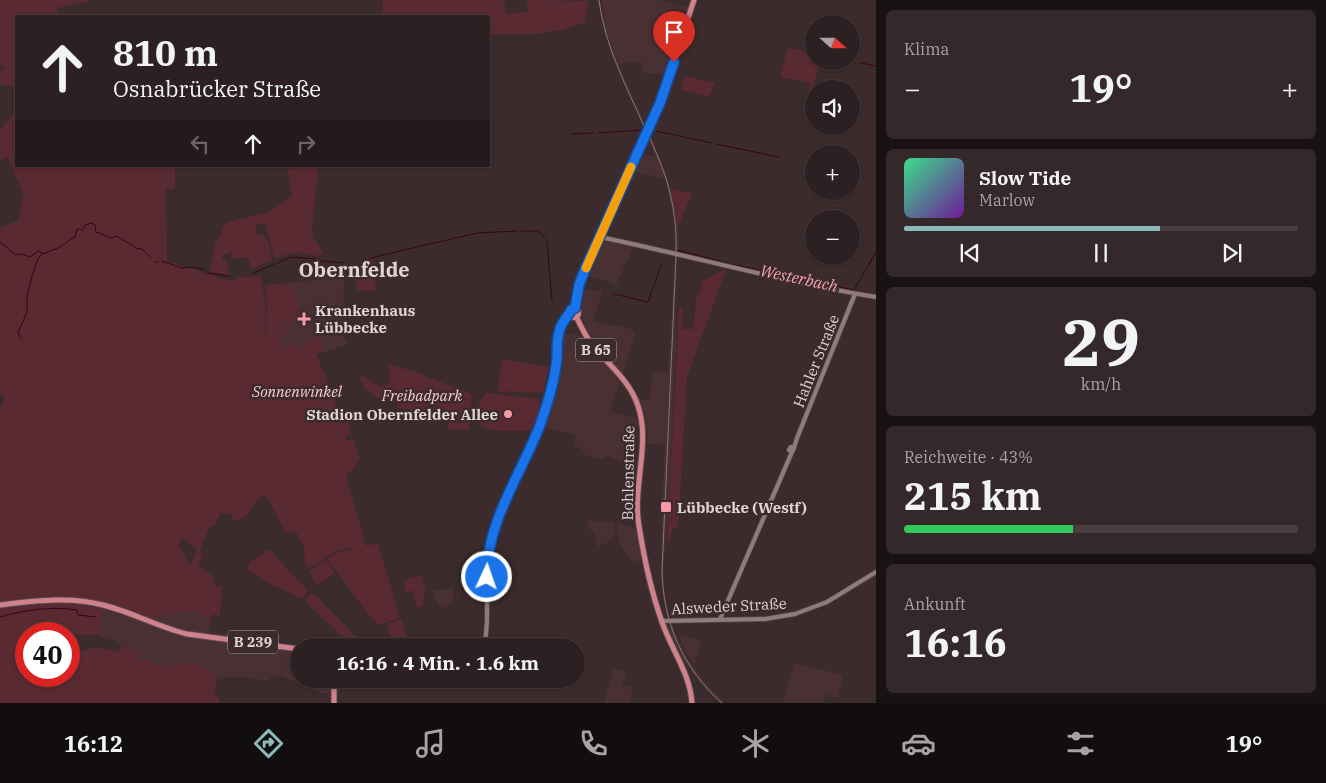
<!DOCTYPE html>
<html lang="de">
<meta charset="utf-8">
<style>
body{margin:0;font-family:"IBM Plex Serif",serif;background:#35282a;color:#f1f3f6;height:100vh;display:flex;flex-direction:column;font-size:19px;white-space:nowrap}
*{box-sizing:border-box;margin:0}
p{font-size:16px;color:#a7a3a5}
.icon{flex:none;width:28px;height:28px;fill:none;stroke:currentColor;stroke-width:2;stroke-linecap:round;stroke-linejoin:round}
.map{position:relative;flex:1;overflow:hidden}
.drawer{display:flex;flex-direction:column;gap:10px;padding:10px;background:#191213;width:450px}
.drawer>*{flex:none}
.guide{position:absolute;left:15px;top:15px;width:475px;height:152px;border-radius:0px;box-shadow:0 1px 4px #0004,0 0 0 1px #483e40;background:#2d2022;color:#f1f3f6;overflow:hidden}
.needle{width:32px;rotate:111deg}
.buttons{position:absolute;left:805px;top:15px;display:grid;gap:10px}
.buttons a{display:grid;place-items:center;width:55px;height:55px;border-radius:50%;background:#2d2022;box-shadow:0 1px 4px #0004,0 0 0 1px #483e40;font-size:25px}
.speed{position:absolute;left:15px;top:622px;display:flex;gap:10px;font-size:25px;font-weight:700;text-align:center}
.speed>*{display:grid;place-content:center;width:65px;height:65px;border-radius:50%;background:#2d2022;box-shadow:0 1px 4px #0004,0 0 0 1px #483e40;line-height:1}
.speed .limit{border:8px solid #d22;background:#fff;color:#111}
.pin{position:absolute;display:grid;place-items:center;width:42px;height:42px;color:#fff;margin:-51px -21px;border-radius:50% 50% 50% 0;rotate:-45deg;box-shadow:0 0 5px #0007}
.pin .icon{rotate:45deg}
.me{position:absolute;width:55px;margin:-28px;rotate:3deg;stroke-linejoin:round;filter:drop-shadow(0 0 4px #0008)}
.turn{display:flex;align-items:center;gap:18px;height:105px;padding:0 15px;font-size:22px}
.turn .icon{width:65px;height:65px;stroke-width:2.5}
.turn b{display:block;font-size:35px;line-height:42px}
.lanes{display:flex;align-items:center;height:48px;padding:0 15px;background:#0003;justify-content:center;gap:25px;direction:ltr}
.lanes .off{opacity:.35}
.big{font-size:38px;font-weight:700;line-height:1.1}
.drawer .widget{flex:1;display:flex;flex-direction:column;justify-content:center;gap:8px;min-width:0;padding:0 18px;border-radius:8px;background:#35282a}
.drawer .dial{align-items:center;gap:0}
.dial b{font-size:65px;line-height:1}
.song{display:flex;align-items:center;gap:15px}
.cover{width:60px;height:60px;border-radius:8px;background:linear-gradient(135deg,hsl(150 70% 55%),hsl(280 70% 35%))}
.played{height:5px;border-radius:2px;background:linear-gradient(90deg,#8bbbb9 65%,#483e40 65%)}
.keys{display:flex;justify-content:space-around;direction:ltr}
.heat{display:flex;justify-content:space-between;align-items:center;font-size:28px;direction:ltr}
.charge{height:8px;border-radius:4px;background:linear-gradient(90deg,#34c759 43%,#483e40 0)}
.trip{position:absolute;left:290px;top:638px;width:295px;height:50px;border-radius:25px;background:#2d2022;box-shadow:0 1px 4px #0004,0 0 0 1px #483e40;font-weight:700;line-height:50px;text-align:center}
.tab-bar{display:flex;height:80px;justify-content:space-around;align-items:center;background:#120d0e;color:#a7a3a5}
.tab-bar .icon{width:35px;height:35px}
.tab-bar .active{color:#8bbbb9}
.tab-bar b{font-size:22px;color:#f1f3f6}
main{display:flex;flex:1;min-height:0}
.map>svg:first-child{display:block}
</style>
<main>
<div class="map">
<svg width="876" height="703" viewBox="0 0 876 703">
<rect width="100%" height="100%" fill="#3c2b2d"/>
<path fill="#493033" d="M 597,0 L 600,0 L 606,27 L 602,0 L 658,0 L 688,8 L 667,74 L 643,73 L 642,62 L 619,64 L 646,129 L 645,131 L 612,56 L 605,34 Z
M 650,132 L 667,177 L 675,207 L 678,225 L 679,251 L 675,253 L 674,222 L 665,179 L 631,171 L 640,153 L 656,157 L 648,137 Z
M 603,241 L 634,246 L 616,285 L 606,281 L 586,276 L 600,242 Z
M 675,256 L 677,257 L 675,303 L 676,340 L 668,517 L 663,568 L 666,605 L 669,616 L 666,616 L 661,578 L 662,505 L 665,445 L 648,444 L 646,416 L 640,400 L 650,399 L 653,372 L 668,373 Z
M 344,277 L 343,324 L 344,337 L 348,344 L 316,355 L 261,361 L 267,308 L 265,285 Z
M 582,288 L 602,292 L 593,322 L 631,329 L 634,332 L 635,337 L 610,412 L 635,418 L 638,420 L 635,461 L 619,460 L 608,456 L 602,459 L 586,456 L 581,448 L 573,446 L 576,435 L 542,427 L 555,378 L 561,332 L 581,336 L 586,330 L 579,305 Z
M 588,520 L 615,523 L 614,538 L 599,547 L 595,542 L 598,540 L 594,535 L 596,532 L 587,528 Z
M 618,523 L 636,529 L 641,554 L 639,562 L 630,559 L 621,546 L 617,535 Z
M 453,588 L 453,602 L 442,609 L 433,595 L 434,591 Z
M 104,603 L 152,619 L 192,610 L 210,621 L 208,635 L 299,651 L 299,679 L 332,679 L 333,688 L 331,693 L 324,694 L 276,674 L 267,681 L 245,677 L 218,677 L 198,662 L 185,665 L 175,663 L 162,666 L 138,658 L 138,651 L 122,647 L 114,641 L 103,638 L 100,635 Z
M 674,624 L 673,629 L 685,655 L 708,686 L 725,703 L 720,703 L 702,685 L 680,656 L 668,630 L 669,627 Z
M 679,635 L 701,641 L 695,666 L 685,652 Z
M 794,663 L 843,675 L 837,698 L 825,694 L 823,703 L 783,703 Z
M 614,669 L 626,672 L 622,685 L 633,688 L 629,703 L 604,703 Z"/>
<path fill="#592a31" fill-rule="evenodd" d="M 0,0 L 94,0 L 57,8 L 59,16 L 16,16 L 16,88 L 0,84 L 0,73 L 6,67 L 0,65 Z
M 383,0 L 504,0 L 506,14 L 529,11 L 526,0 L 588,1 L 585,22 L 562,30 L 534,34 L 489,34 L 489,16 L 382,16 Z
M 788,48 L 814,53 L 814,61 L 821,61 L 811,92 L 808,92 L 810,83 L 780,77 Z
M 685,76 L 715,83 L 709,97 L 681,90 Z
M 16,111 L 16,166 L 175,166 L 175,189 L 166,189 L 167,261 L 229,281 L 237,280 L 238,277 L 261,276 L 266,308 L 262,361 L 288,357 L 262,360 L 268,308 L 266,286 L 289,283 L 301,307 L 296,311 L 301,320 L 290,326 L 286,322 L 284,323 L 286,324 L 284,326 L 288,334 L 278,340 L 279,342 L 276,342 L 277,344 L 282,343 L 284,348 L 295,342 L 300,351 L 302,350 L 302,352 L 304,348 L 302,343 L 304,342 L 305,344 L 318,336 L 325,351 L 316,354 L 335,399 L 336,408 L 348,411 L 348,421 L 352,434 L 346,436 L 346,441 L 354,440 L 360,459 L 354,468 L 346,476 L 366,546 L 378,543 L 400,618 L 378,625 L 369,615 L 327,559 L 337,553 L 352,549 L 352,547 L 337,551 L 308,569 L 305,563 L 304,548 L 298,534 L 296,534 L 293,531 L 286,533 L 266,495 C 252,503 257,502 249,513 C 246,517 239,519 234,522 L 230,511 L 226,515 L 221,513 L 215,525 L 209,527 L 200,552 L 203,556 L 198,566 L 213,576 L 216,586 L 222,587 L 220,616 L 212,614 L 210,621 L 192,610 L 152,619 L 94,601 L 77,598 L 60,598 L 0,603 L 0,409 L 5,397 L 0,394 L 0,227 L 18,221 L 24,196 L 8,157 L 0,160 L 0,130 ZM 182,538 L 197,549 L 190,566 L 179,546 Z
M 287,166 L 319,166 L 312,226 L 313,237 L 323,252 L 319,256 L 295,252 L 276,258 L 274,257 L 266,224 L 256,224 L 257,235 L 264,235 L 269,244 L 272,261 L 262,264 L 252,270 L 248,257 L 233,259 L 232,251 L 227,254 L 223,254 L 222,260 L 226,261 L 230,275 L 210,272 L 215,243 L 219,238 L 224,225 C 237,217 251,218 265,213 C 276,209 284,202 292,195 Z
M 670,189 L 693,193 L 678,225 Z
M 373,256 L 376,290 L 357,291 L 356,280 L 349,276 C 356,266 363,261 373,256 Z
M 730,263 L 855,290 L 855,292 L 730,265 Z
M 726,269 L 687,377 L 678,528 L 673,529 L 667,545 L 679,307 L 683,308 L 682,329 L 693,329 L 697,294 L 700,293 L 702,281 Z
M 502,359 L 549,367 L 543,393 L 498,391 Z
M 389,364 L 422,374 L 427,377 L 472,394 L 469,430 L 447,429 L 448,416 L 409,413 L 409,409 L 397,408 L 398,399 C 393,399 386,400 382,399 C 372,395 357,385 360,374 L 380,387 L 390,383 Z
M 487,393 L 538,399 L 542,404 L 533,431 L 494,430 L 481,427 C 475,414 476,403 487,393 Z
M 268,550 L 270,550 L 308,591 L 302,599 L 262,580 L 248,569 L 249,563 Z
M 326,560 L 335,573 L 316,586 L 309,571 Z
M 421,575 L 426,591 L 423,597 L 424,606 L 417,608 L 412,590 L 405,592 L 404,580 Z
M 311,594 L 315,595 L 356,637 L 349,643 L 307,603 L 306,600 Z
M 54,603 L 79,604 L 103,609 L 100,635 L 26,634 L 26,676 L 69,676 L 69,654 L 98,647 L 119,652 L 122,647 L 138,651 L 138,658 L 162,666 L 175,663 L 185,665 L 198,662 L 218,677 L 214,693 L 221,703 L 0,703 L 0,608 Z
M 401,619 L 409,646 L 393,646 L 387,624 Z"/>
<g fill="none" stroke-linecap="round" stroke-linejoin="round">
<path stroke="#360511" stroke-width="1" d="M 861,63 L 876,66
M 656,131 L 712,143
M 598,133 L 642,130
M 571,134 L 593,133
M 716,144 L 779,157
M 521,231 L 538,231 L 546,238
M 547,241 L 552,301
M 0,242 L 16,255 L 22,254 L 30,257 L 38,251 L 44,254 C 50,250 55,250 60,247 C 66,244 69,239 75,237 L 77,229 L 83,230 L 85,225 L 92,223 L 96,226 L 95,229 L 96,232 L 112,238 L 117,236 C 123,241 131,243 137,249 L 141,248 L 151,258
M 677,250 L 727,263
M 162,261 L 182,268 L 195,267 L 204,270
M 322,261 L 345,263
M 156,262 L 158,262
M 278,263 L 291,257 L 316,259
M 731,264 L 854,290 L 876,252
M 355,269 L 371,258 L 391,253 L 477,233 L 517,231
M 208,273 L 228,276
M 253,273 L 274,264
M 614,294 L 648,302 L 661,265
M 20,337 L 18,333 L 27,312 L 27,297 L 32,276 L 37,261 L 42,253
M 21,339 L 22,339
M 0,617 C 25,610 51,606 77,610 L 78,615 L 96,617"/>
<g stroke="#58494a" stroke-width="5.5">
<path id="secondary" d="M 600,237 C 692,256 783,282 876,297
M 791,447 L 794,448 L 792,452 L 789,450 Z
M 794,448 L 797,438 L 855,294
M 720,619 L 792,452
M 661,621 L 765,619 L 795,614 L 827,602 L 876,572
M 485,646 L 487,621 L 487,559 L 489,547 L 505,502 L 540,424 L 552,384 L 556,364 L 559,329 L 564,320 L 570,314"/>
</g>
<g stroke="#58494a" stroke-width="7">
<path id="primary" d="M 575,308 L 578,291 L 585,272 L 660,103 L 694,0
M569.5 313a4.5 4.5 0 1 1 9 0a4.5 4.5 0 1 1-9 0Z
M 576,316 C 581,327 586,337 593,346 C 609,365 630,381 638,406 C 651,443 632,487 639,526 C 644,558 651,591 662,622 C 671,649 690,673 692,703
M 0,605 C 34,601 69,596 103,605 C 132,612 158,627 187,634 L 299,649
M 334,703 L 334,679"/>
</g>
<use href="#secondary" stroke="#8f7a7c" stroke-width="4"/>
<use href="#primary" stroke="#cf818c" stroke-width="5"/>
<path stroke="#857778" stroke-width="1" d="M 599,0 C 607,63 645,118 666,178 C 674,204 677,229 676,256 L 662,571 C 663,622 683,669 722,703"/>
</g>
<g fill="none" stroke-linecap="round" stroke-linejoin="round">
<g stroke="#114b97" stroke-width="12">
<path id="route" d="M 487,577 C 486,522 521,475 540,425 C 547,406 553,386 556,366 C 558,355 556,343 559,332 C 561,322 568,317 571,310 L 575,308 L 579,285 L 586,267 L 660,103 L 674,62"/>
</g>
<use href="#route" stroke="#1a73e8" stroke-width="9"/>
<path stroke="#f59e0b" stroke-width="9" d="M 586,268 L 631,167"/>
</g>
<g fill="#f49aa6" stroke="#3c2b2d" stroke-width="2">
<path d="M301.5 311.5h5v5h5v5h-5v5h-5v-5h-5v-5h5z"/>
<circle cx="508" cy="414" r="5"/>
<rect x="660" y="501" width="12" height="12" rx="2.5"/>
</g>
<g text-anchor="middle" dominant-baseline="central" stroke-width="5" stroke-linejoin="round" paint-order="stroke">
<g fill="#3c2b2d" stroke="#aea1a2" stroke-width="1">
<rect x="576" y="338.5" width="40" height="23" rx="4"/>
<rect x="228" y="630.5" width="50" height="23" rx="4"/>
</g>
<g font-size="14" font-weight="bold" fill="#dfd3d4">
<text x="596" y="350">B 65</text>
<text x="253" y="642">B 239</text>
</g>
<g font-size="15" font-weight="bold" fill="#dfd3d4" stroke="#3c2b2d" text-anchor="start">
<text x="315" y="310">Krankenhaus<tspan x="315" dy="17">Lübbecke</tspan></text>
<text x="498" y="414" text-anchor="end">Stadion Obernfelder Allee</text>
<text x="677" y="507">Lübbecke (Westf)</text>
</g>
<g font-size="15" fill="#dfd3d4" stroke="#3c2b2d">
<text transform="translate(816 361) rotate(-68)">Hahler Straße</text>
<text transform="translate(628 473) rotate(-89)">Bohlenstraße</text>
<text transform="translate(729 606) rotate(-3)">Alsweder Straße</text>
</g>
<g font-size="15" font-style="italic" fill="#f7cbd0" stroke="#3c2b2d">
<text x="297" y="391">Sonnenwinkel</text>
<text x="422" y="395">Freibadpark</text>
</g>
<g font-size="16" font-style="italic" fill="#f7a3ae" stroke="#3c2b2d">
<text transform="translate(799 278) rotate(12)">Westerbach</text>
</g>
<g font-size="20" font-weight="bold" fill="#dfd3d4" stroke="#3c2b2d">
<text x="354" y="269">Obernfelde</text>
</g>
</g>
</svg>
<div class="buttons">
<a><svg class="needle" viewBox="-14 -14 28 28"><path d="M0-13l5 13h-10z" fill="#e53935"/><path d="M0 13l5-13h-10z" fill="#a7a3a5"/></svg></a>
<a><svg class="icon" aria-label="sound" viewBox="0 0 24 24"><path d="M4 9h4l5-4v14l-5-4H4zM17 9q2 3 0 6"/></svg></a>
<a>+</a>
<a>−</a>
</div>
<div class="speed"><div class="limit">40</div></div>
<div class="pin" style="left:674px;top:62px;background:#d93025"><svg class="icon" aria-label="arrive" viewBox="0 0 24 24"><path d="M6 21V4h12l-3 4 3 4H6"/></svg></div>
<svg class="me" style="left:487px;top:577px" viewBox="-20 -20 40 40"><circle r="17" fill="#1a73e8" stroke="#fff" stroke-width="3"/><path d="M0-11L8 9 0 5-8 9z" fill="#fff"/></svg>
<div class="trip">16:16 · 4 Min. · 1.6 km</div>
<div class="guide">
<div class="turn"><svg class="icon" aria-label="ahead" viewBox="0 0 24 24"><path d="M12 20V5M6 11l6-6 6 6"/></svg><div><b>810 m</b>Osnabrücker Straße</div></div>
<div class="lanes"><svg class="icon off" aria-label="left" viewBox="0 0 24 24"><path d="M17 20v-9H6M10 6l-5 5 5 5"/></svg><svg class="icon" aria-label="ahead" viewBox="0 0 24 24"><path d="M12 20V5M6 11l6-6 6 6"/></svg><svg class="icon off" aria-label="right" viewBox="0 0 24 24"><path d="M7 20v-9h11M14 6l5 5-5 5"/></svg></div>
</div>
</div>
<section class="drawer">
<div class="widget"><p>Klima</p>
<div class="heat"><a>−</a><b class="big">19°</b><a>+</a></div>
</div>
<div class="widget">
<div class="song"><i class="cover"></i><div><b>Slow Tide</b><p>Marlow</p></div></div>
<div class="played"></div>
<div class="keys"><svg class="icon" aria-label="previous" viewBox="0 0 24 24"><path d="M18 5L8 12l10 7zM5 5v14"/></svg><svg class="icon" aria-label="pause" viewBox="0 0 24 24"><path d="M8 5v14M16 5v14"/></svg><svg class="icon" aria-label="next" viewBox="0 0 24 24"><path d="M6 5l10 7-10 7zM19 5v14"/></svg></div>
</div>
<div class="widget dial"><b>29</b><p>km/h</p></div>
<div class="widget"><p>Reichweite · 43%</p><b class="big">215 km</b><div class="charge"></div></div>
<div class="widget"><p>Ankunft</p><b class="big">16:16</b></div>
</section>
</main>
<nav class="tab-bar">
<b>16:12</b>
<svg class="icon active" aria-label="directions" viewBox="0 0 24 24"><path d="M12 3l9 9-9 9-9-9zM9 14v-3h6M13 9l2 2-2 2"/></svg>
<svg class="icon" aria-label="music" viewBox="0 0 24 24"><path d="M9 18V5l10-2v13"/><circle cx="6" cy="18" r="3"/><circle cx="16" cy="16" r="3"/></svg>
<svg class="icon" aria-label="phone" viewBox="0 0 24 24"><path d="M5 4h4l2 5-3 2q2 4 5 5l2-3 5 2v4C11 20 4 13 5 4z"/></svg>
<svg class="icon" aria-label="climate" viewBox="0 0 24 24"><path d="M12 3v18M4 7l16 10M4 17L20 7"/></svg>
<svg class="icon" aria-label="car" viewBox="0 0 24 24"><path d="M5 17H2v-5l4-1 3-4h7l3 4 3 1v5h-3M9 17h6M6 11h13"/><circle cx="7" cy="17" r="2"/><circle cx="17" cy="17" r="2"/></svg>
<svg class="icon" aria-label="filters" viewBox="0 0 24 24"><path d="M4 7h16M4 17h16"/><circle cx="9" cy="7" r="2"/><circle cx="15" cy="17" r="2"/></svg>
<b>19°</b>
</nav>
